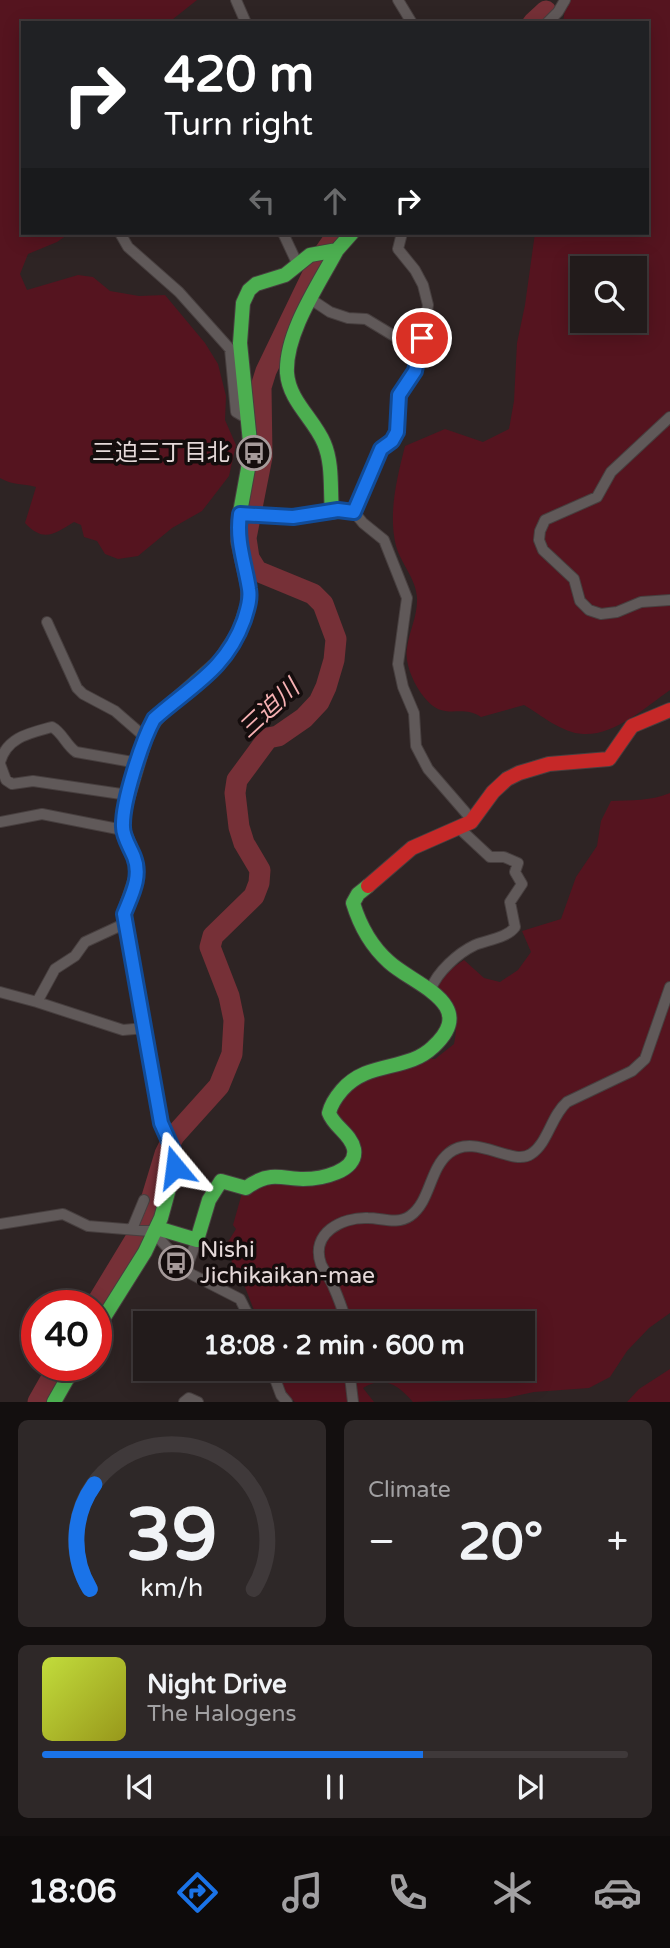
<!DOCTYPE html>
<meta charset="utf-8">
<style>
body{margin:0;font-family:"Varela Round","Noto Sans JP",sans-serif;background:#2e2828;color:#f1f3f6;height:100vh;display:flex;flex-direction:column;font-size:26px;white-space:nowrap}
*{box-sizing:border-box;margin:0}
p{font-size:23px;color:#a2a1a3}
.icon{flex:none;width:38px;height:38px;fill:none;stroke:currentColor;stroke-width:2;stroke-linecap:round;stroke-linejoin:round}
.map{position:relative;height:1402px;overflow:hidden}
.drawer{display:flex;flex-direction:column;gap:18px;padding:18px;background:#130f0f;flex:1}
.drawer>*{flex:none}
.banner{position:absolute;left:21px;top:21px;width:628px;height:214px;border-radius:0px;box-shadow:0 4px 18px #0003,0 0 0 2px #3f393a;background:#202124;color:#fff;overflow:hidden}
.buttons{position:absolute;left:570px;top:256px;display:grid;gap:14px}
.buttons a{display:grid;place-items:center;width:77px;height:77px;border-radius:0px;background:#221b1b;box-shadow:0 4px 18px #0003,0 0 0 2px #3f393a;font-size:35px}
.speed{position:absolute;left:21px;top:1290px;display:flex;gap:14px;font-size:35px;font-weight:700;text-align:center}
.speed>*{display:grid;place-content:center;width:91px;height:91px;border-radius:50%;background:#221b1b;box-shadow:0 4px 18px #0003,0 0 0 2px #3f393a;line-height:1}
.speed .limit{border:10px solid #d22;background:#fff;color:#111}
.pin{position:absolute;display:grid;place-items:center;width:60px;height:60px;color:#fff;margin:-30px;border:4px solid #fff;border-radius:50%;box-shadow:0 2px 7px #0007}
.me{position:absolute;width:77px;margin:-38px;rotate:344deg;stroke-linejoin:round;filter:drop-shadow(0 0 5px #0008)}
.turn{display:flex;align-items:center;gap:24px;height:147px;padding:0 28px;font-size:32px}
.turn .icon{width:91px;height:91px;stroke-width:2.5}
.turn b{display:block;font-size:49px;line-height:60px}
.lanes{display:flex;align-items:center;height:66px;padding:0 28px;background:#0003;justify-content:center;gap:35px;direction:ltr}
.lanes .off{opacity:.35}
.big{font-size:52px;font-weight:700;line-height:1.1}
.drawer .tile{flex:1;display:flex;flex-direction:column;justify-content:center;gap:10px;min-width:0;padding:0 24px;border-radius:10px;background:#2e2828}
.drawer .dial{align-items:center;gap:0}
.dial svg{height:182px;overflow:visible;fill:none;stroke:#3f393a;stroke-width:7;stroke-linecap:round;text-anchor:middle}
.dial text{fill:#f1f3f6;stroke:none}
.song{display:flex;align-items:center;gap:21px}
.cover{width:84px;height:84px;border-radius:10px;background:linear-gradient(135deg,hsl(70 70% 55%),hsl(60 70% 35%))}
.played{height:7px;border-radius:4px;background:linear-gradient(90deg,#1a73e8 65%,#3f393a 65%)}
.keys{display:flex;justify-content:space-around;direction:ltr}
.heat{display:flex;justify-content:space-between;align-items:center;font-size:38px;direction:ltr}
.drawer .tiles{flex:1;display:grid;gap:18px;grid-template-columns:1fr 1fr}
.tile:last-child{grid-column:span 2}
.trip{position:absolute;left:133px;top:1311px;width:402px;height:70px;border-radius:0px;background:#221b1b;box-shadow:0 4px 18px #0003,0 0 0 2px #3f393a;font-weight:700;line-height:70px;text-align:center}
.tabs{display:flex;height:112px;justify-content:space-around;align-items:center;background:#0e0b0b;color:#a2a1a3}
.tabs .icon{width:49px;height:49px}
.tabs .current{color:#1a73e8}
.tabs b{font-size:32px;color:#f1f3f6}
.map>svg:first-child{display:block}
</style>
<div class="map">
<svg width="670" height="1402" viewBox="0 0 670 1402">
<rect width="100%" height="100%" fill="#2e2424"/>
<path fill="#55141f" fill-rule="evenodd" d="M 0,0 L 197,0 L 168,23 L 23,23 L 23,233 L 70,233 L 57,242 L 28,254 L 20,274 L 27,290 L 78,275 L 93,277 L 110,291 L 139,296 L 165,295 L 205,343 L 218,364 L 226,396 L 225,420 L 236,445 L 229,476 L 202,511 L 172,528 L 138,556 L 118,559 L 105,554 L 97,541 L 84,537 L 81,525 L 74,522 C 54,534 44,543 25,523 L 36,487 C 22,483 14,486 0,478 Z
M 566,0 L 670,0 L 670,690 C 646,707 614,736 583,734 C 562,733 541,715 524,705 L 481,717 C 460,703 444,723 424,697 C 414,685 404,663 407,648 C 409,632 417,617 417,601 C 418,581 401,564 396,546 C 388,513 397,478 405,446 L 445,429 L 483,442 L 509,429 L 514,401 L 517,343 L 525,305 L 535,233 L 648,233 L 648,23 L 563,23 ZM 583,268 L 635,268 L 635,320 L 583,320 Z
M 670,793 L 670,1313 L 649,1328 L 627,1351 L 610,1377 L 589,1388 L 534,1392 L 506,1398 L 413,1402 C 398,1385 384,1375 363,1388 L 374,1402 L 295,1402 L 285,1393 L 275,1369 L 523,1368 L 523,1323 L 259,1323 L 243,1282 L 233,1268 L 228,1242 L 236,1229 L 233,1225 L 242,1193 L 257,1185 L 351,1167 L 341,1124 L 334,1111 C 352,1072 390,1076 424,1058 L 435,1059 L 454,1044 C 460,1016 451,1007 436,986 L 445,973 L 464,960 L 484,978 L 500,982 L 518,970 L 531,952 L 522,931 L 561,919 L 576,877 L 597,846 L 601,821 L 611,801 C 630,800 652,801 670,793 Z
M 670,1369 L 670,1402 L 627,1402 L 639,1389 Z"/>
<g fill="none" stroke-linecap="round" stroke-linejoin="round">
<path stroke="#763037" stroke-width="21" d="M 533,23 L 546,11
M 95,1306 L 135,1240 L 152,1197 L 165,1154 L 174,1136 L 219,1086 L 232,1054 L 234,1020 L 229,996 L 210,947 L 213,936 L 254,896 L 259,883 L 260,870 L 244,843 L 239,827 L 235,793 L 237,780 L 268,738 L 278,736 L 304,718 L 319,702 L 326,687 L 334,660 L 336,639 L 323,604 L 313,594 L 257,571 L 249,558 L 246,538 L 262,457 L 261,387 L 266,371 L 320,259 L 338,233
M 38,1402 L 59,1365"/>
<g stroke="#473f3f" stroke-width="12">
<path id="street" d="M 236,0 L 246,23
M 398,0 L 412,23
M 547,23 L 558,12 L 565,0
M 120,233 L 128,247 L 179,292 L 230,349 L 236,412 L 248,419
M 283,233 L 297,263
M 402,233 L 398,249 L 415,270 L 423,285 L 428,305 L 422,342 L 415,371 L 399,395 L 397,432 L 392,441 L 381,449 L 354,512 L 363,523 L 384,540 L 407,598 L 398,664 L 403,687 L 414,713 L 416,746 L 428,769 L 473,821
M 312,300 L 330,312 L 348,318 L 366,319 L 404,342 L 422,342
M 670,417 L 611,472 L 597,497 L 545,520 L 540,531 L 539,540 L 543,550 L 574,579 L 580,601 L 589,610 L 601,614 L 617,612 L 641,602 L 670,600
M 240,514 L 293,517 L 338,510 L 354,512
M 47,622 L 77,688 L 83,694 L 115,711 L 146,738
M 0,762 C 7,737 30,733 52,727 C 62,732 66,745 76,752 L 138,763
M 0,764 L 6,780 L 12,784 L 33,781 L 128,795
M 0,822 L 42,814 L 123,830
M 431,989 C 437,972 458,953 475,945 C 487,940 507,938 515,927 L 510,902 L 522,884 L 515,872 L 518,863 L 504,857 L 490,857 L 460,829
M 0,992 L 37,1002 L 55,969 L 75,956 L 85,942 L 126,923
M 37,1002 L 123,1030 L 145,1028
M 0,1224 L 63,1214 L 88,1226 L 149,1231 L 155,1234 L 191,1274 L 240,1299 L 252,1323
M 132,1229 L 144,1200
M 186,1269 L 197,1240
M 347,1323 C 343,1311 339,1299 334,1288 C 331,1279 325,1273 321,1264 C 310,1233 342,1217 368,1218 C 382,1218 397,1225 410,1216 C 431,1201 429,1169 449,1153 C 475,1132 512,1167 531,1154 C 548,1143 551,1116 567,1102 L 632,1071 L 645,1059 L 670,987
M 271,1368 L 281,1395 L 287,1402
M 349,1368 L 353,1402
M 184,1402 L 189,1398 L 198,1402"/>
</g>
<g stroke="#473f3f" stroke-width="16">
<path id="fast" d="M 332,512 C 330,489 333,464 324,443 C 314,419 289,401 287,373 C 285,333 319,284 337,250
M 161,713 L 220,661 L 239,632 L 248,604 L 248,586 L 238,541 L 239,518 L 251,452 L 240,343 L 243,303 L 249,290 L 256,284 L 285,275 L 310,255 L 337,250 L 352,233
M 157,1228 L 197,1240 L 209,1200 L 221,1181 L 246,1188 C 254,1182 261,1178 271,1177 C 282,1176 292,1179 303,1179 C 320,1179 358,1172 354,1149 C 351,1134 334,1127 329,1113 C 331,1104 336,1097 342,1090 C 368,1060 407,1072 433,1047 C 480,1004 414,985 389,962 C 371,946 360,926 353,903 L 358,894 L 368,886
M 96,1330 L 145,1252 L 161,1218 L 175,1167 L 173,1150 L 161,1123 L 126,923
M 54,1402 L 75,1365"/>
</g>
<g stroke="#473f3f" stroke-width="16">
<path id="slow" d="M 126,923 L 124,914 L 137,875 L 135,859 L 123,830 L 123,813 L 148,729 L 161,713"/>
</g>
<g stroke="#473f3f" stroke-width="16">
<path id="jam" d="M 368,886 L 412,848 L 471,822 L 493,792 L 507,779 L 519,773 L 549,764 L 609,759 L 632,726 L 670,710"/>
</g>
<use href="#street" stroke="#605959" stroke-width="10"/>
<use href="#fast" stroke="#4caf50" stroke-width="14"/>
<use href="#slow" stroke="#ffc107" stroke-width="14"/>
<use href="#jam" stroke="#c62828" stroke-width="14"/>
</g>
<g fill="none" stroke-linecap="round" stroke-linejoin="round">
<g stroke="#114b97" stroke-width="18">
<path id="route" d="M 175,1167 L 173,1150 L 161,1123 L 124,914 C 131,896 142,877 134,857 C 130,847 123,837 123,827 C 122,802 142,741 154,719 C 191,686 226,670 244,620 C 247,610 251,600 249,589 C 245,563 236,541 240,514 L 293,517 L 338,510 L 354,512 L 381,449 L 392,441 L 397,432 L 399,395 L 415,371 L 422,338"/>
</g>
<use href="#route" stroke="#1a73e8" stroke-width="12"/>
</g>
<defs>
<g id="bus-ring" transform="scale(1.75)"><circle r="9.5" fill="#140d0d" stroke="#a59a9a" stroke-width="1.5"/><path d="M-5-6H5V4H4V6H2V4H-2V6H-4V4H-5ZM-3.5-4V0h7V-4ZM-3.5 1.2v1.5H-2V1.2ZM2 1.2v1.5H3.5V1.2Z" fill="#a59a9a"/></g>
</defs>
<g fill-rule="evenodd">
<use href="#bus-ring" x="254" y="453"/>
<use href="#bus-ring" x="176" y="1263"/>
</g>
<g text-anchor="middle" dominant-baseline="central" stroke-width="7" stroke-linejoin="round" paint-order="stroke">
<g font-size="23" fill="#e5d9d9" stroke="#140d0d" text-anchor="end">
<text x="230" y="453">三迫三丁目北</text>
<text x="200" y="1250" text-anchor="start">Nishi<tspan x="200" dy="26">Jichikaikan-mae</tspan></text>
</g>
<g font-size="24" font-style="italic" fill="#f6b1b3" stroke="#140d0d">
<text transform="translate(269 709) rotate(-43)">三迫川</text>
</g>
</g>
</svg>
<div class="buttons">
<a><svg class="icon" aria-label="search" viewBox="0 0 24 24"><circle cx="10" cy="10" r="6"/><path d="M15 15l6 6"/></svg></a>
</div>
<div class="speed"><div class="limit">40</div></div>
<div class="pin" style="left:422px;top:338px;background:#d93025"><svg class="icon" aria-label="arrive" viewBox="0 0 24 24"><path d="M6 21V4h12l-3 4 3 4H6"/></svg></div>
<svg class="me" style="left:175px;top:1167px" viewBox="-20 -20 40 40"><path d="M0-17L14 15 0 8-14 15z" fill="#1a73e8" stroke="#fff" stroke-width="4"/></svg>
<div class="trip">18:08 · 2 min · 600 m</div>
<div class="banner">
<div class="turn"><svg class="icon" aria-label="right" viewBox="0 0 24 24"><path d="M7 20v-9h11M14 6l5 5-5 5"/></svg><div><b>420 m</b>Turn right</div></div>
<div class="lanes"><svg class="icon off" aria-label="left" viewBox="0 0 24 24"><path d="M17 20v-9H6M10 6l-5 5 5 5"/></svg><svg class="icon off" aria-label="ahead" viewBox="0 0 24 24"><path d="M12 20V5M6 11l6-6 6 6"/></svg><svg class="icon" aria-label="right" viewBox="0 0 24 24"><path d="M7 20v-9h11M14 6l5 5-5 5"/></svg></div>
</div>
</div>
<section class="drawer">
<div class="tiles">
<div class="tile dial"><svg viewBox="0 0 100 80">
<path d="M14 69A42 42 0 1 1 86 69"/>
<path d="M14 69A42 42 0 0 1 16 23" stroke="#1a73e8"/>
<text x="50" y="56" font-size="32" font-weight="700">39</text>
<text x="50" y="72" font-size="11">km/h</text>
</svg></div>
<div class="tile"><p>Climate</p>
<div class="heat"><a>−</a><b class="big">20°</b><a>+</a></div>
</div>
<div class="tile">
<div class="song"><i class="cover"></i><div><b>Night Drive</b><p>The Halogens</p></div></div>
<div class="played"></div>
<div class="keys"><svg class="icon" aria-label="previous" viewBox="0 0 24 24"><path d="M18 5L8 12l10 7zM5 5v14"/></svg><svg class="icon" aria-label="pause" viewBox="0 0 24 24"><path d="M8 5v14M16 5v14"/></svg><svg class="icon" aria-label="next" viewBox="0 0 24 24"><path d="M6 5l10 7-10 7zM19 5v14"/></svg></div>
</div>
</div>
</section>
<nav class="tabs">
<b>18:06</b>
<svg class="icon current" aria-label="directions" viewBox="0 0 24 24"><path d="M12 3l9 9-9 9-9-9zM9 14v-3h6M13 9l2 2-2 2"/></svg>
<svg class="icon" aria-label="music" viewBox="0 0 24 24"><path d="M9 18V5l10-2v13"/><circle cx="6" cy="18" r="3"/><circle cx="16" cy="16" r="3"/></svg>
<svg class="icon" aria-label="phone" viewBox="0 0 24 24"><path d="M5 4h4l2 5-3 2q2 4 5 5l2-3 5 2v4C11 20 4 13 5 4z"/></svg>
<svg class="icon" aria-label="climate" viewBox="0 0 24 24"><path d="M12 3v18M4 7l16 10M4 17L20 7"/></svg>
<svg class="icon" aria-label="car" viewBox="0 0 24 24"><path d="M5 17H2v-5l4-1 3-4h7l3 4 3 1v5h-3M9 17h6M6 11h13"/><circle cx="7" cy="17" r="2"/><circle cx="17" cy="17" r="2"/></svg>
</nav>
